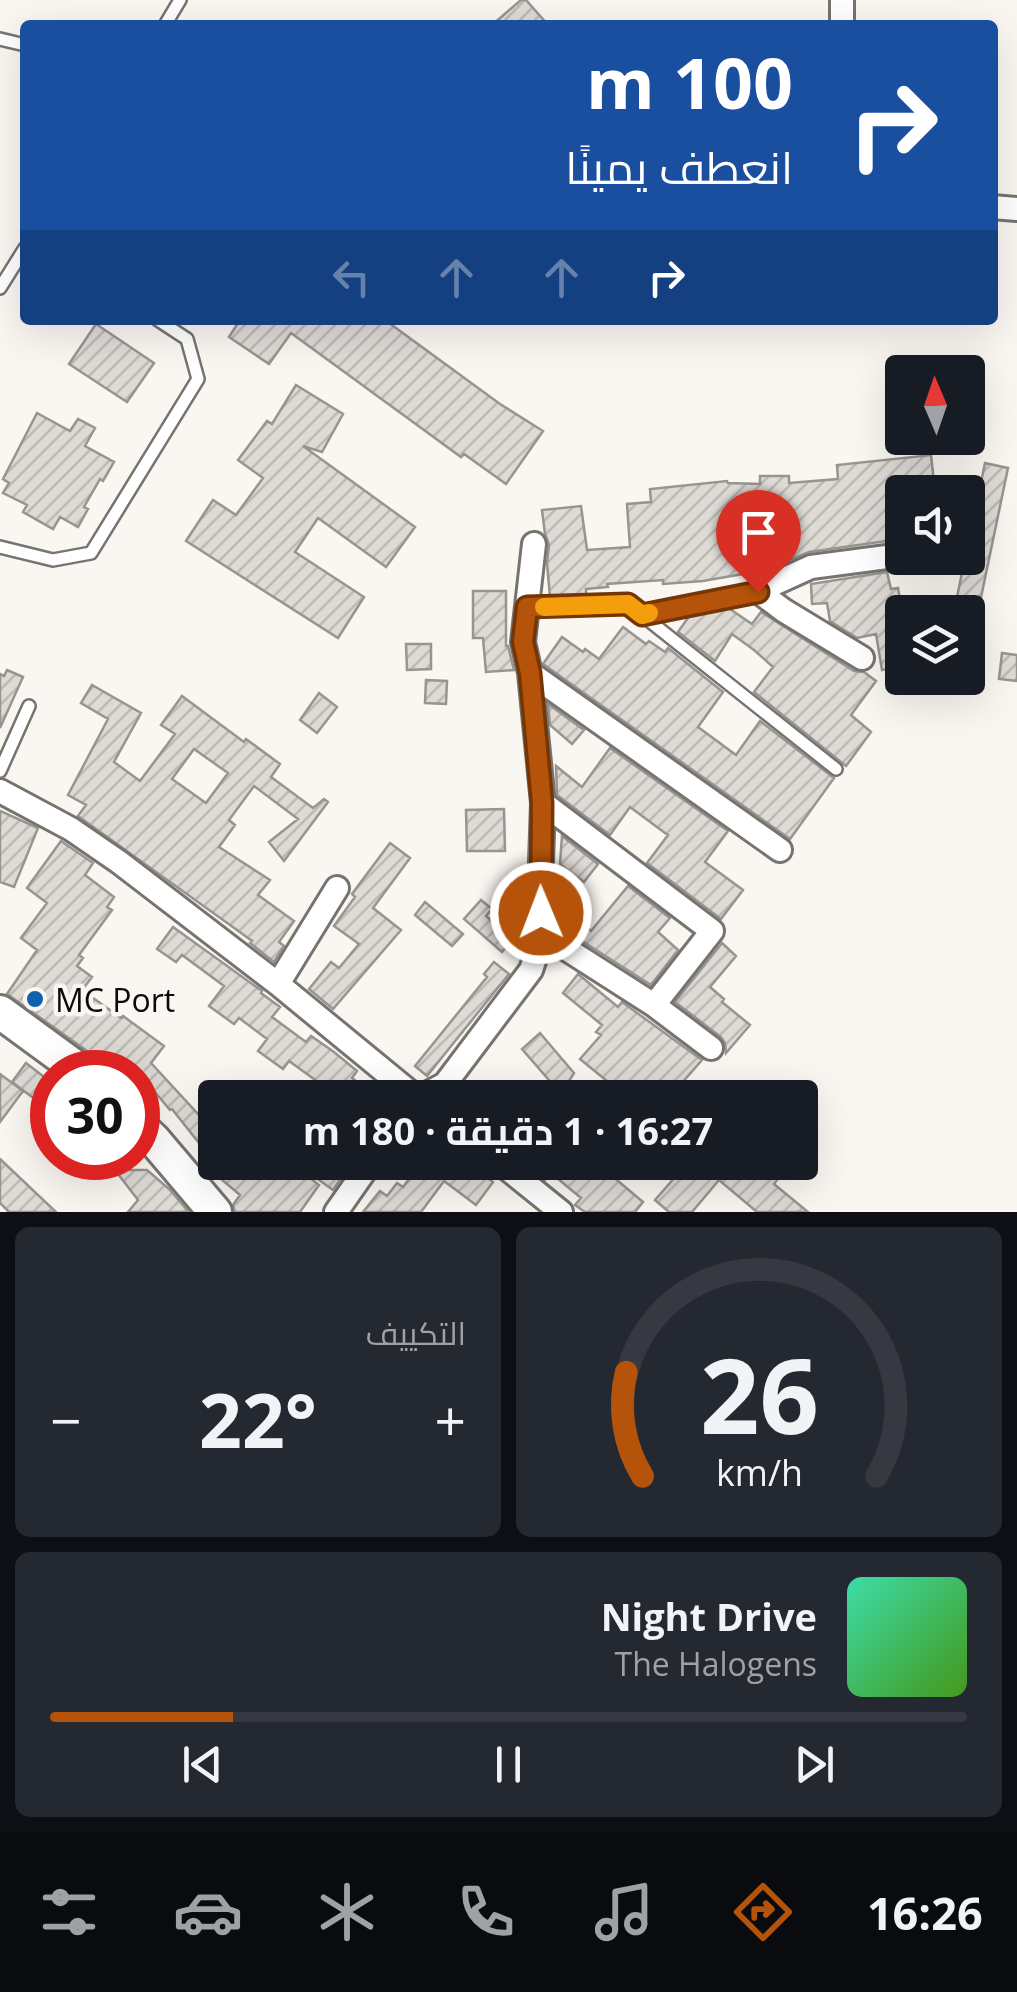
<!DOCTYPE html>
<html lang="ar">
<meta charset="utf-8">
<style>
body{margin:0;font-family:"Open Sans",Cairo,sans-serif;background:#242831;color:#f1f3f6;direction:rtl;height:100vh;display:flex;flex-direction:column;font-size:38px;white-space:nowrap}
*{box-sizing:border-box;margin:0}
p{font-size:32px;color:#9ea1a6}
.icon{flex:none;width:55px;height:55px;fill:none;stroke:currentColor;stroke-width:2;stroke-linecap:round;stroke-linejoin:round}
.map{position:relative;height:1212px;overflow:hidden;direction:ltr}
.side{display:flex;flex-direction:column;gap:15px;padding:15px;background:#0d0f14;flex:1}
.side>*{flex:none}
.banner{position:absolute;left:20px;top:20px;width:978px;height:305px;border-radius:10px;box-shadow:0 10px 40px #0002;direction:rtl;background:#1a4fa0;color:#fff;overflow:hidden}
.needle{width:65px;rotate:358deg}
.fabs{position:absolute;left:885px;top:355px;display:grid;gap:20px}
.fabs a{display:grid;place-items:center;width:100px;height:100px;border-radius:10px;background:#171b24;box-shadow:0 10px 40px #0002;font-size:50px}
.speed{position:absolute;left:30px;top:1050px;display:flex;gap:20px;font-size:50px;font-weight:700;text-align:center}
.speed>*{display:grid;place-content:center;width:130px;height:130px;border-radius:50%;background:#171b24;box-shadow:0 10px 40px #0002;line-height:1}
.speed .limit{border:15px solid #d22;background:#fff;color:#111}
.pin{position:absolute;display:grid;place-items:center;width:85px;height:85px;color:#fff;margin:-102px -42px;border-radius:50% 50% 50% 0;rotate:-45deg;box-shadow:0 0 10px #0007}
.pin .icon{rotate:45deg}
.me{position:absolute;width:110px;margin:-55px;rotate:359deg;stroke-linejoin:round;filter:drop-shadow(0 0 8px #0008)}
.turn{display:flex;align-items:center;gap:35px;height:210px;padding:0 40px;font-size:45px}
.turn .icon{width:130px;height:130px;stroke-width:2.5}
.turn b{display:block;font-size:70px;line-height:85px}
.lanes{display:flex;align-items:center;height:95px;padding:0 40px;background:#0003;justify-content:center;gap:50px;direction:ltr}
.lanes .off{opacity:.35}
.big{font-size:75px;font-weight:700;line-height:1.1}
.side .card{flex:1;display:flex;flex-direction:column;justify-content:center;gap:15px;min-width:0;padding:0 35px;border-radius:15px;background:#242831}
.side .dial{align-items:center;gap:0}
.dial svg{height:260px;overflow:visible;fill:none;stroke:#363941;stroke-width:7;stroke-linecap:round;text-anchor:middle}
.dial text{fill:#f1f3f6;stroke:none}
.song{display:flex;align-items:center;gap:30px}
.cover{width:120px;height:120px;border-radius:15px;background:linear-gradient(135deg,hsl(160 70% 55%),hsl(100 70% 35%))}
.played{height:10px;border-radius:5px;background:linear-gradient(90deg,#b45309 20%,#363941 20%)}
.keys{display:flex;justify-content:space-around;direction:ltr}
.heat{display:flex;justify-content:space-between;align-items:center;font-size:55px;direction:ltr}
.side .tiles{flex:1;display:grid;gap:15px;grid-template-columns:1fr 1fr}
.card:last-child{grid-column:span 2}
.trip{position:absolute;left:198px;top:1080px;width:620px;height:100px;border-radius:10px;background:#171b24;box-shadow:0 10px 40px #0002;font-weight:700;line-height:100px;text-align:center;direction:rtl}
.tab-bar{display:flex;height:160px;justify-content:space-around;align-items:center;background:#090b0e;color:#9ea1a6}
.tab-bar .icon{width:70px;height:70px}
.tab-bar .current{color:#b45309}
.tab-bar b{font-size:45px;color:#f1f3f6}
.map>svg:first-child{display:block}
</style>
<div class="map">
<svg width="1017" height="1212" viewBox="0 0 1017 1212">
<defs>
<pattern id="building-hatch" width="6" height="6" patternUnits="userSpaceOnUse" patternTransform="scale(2.5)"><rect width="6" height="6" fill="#dedad5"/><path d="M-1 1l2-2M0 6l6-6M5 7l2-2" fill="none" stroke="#bdbab6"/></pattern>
</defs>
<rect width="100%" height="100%" fill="#faf6f1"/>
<path fill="url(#building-hatch)" stroke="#98948f" stroke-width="2.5" fill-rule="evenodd" d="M 521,0 L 526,0 L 548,25 L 492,25 Z
M 240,320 L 385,320 L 500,404 L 543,431 L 506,484 L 464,454 L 461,457 L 291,333 L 269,364 L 229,337 Z
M 96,324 L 154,363 L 127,402 L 69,364 Z
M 296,385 L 343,414 L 322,452 L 303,446 L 415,527 L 386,567 L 318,518 L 295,552 L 364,597 L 338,638 L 186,541 L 213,500 L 236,515 L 263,478 L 238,460 L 267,421 L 272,424 Z
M 37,413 L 70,431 L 78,419 L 95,428 L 85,446 L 114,462 L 103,481 L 100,479 L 84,507 L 88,509 L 78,527 L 60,517 L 53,529 L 23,512 L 27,505 L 3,493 L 9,483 L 3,479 Z
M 931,455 L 935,491 L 902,492 L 902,506 L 899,507 L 901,539 L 809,552 L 785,562 L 741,566 L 743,574 L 703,581 L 663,584 L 663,580 L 607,584 L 608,587 L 586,589 L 586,596 L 550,597 L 547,563 L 549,545 L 545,534 L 542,510 L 581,506 L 587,550 L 630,547 L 627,504 L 651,502 L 650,489 L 727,481 L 728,483 L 760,484 L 760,476 L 789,476 L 789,483 L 838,479 L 837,465 Z
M 985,463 L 1008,468 L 979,607 L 956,602 L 965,558 L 968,558 L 968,546 Z
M 887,572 L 891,589 L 898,588 L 902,611 L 902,666 L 882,670 L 876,634 L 857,638 L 830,621 L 827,603 L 812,604 L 811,584 Z
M 473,591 L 506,591 L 506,646 L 508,646 L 514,670 L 486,672 L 483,638 L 473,638 Z
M 727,607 L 752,624 L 761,612 L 854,671 L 864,672 L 876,681 L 851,715 L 871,732 L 846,766 L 754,692 L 773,667 L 754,650 L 732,634 L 715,661 L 678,632 L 690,615 Z
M 623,627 L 646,644 L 649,641 L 665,652 L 668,648 L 723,692 L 698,727 L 736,755 L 760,721 L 834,778 L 790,839 L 543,664 L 562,637 L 583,652 L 585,649 L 599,659 Z
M 406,644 L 431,644 L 431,669 L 407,670 Z
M 1002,653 L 1017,655 L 1017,681 L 999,679 Z
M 7,670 L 23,677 L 0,728 L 0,674 L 4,676 Z
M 426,680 L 447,681 L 446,704 L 425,703 Z
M 92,685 L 141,713 L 114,762 L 140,781 L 175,734 L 161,725 L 182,696 L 244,742 L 246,739 L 280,764 L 271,777 L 313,808 L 324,799 L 328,802 L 284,861 L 269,842 L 298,819 L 254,786 L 229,820 L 235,825 L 219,847 L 270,880 L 258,895 L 294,921 L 279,942 L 284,946 L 274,962 L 250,943 L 252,941 L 237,930 L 78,816 L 86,805 L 68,795 L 108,719 L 81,703 ZM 194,749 L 228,773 L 206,803 L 172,779 Z
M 319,693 L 337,707 L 317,733 L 300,720 Z
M 548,704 L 584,730 L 572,744 L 550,725 Z
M 610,748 L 728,831 L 705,862 L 743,890 L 721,919 L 647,863 L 668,835 L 665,833 L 630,807 L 610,835 L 557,795 L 556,766 L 582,787 Z
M 504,809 L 505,851 L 467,851 L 466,810 Z
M 0,811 L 38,828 L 14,887 L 0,882 Z
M 562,836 L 598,864 L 584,882 L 560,864 Z
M 61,841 L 93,863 L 85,875 L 114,897 L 107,907 L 112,910 L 79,955 L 83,958 L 77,966 L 92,977 L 82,990 L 121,1018 L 123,1016 L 164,1046 L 151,1063 L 199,1115 L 215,1103 L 215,1162 L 289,1162 L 319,1185 L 300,1212 L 235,1212 L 233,1205 L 240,1195 L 201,1162 L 214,1162 L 172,1109 L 170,1110 L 138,1072 L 131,1067 L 128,1071 L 109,1057 L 102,1067 L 94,1056 L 7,994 L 37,950 L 21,938 L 47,903 L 27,888 Z
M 390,843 L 410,858 L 373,908 L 401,930 L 333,1009 L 309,989 L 331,962 L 339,968 L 359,944 L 334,926 L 355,897 L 352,894 Z
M 628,886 L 670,918 L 658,932 L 678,950 L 651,985 L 557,925 L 557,918 L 565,909 L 591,931 Z
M 481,900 L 492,909 L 486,916 L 513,939 L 502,952 L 464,919 Z
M 425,902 L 463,934 L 452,946 L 415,915 Z
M 173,927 L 262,991 L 261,993 L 280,1007 L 272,1017 L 306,1042 L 311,1036 L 334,1052 L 357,1071 L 352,1078 L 379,1098 L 323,1098 L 329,1090 L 289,1061 L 283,1069 L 258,1051 L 267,1039 L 239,1018 L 234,1024 L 209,1006 L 224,986 L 182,955 L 176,962 L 157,949 Z
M 722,943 L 736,956 L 710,987 L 724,999 L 722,1002 L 750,1025 L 726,1053 L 725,1043 L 721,1037 L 675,1002 Z
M 494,962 L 509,974 L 427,1076 L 415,1066 L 487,977 L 484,974 Z
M 578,974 L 618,1007 L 622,1002 L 702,1060 L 673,1093 L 662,1084 L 651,1098 L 612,1098 L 618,1090 L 580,1059 L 601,1035 L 596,1032 L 602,1025 L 563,993 Z
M 540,1033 L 574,1073 L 561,1094 L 522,1049 Z
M 26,1063 L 52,1083 L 52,1112 L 12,1082 Z
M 0,1074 L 23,1091 L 0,1122 Z
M 0,1159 L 56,1212 L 9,1212 L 0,1203 Z
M 321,1162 L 352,1162 L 333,1190 L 312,1175 Z
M 422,1162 L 467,1162 L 493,1182 L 476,1205 L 444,1181 L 421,1212 L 363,1212 L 380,1191 L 387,1196 L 397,1183 L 403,1187 Z
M 524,1162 L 591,1162 L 603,1172 L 605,1170 L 643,1202 L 635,1212 L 585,1212 L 575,1205 L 581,1198 L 551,1173 L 545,1180 Z
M 680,1162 L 756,1162 L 777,1180 L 774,1184 L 808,1212 L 757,1212 L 719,1180 L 692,1212 L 669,1212 L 655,1200 L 676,1176 L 672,1172 Z
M 115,1170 L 147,1170 L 169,1189 L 189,1212 L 128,1212 L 138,1200 Z"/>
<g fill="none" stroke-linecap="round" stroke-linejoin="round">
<g stroke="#77746f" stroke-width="16">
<path id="service" d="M 165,25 L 180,0
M 0,39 L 25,45
M 0,288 L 25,248
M 0,547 L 53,560 L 91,553 L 198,379 L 187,339 L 158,320
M 527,607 L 628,604 L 836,769
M 642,615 L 758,591
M 0,771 L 29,706"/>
</g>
<g stroke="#77746f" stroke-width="28">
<path id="minor" d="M 842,25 L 842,0
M 992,207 L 1017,209
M 862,658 L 783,610 L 758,591 L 811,567 L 902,555
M 530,673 L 780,850
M 0,791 L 71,829 L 119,862 L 278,984 L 417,1098
M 543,803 L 712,931 L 654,1005
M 543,934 L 654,1005 L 711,1048
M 278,984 L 337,888
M 419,1098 L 445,1084 L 531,970 L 543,934 L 540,891 L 543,803 L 530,673 L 523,642 L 534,544
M 499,1162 L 561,1212
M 336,1212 L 371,1162"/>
</g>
<g stroke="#77746f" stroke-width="38">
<path id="secondary" d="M 0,1012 L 82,1072
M 138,1125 L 154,1140 L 215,1212"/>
</g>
<use href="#service" stroke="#fff" stroke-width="11"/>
<use href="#minor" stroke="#fff" stroke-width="22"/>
<use href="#secondary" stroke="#fff" stroke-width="32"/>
</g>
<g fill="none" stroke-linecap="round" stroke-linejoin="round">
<g stroke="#753606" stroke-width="25">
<path id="route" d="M 541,913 L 542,803 L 530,673 L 523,642 L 527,607 L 628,604 L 642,615 L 758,592"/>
</g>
<use href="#route" stroke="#b45309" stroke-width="18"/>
<path stroke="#f59e0b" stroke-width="18" d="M 544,607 L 628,604 L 642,615 L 649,613"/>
</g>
<circle fill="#0f61af" stroke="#faf6f1" stroke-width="4" cx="35" cy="999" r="10"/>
<g text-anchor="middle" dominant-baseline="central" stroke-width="9" stroke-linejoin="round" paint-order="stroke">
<g font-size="32" fill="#0d0b0a" stroke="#faf6f1" text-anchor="start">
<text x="55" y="999">MC Port</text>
</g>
</g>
</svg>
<div class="fabs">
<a><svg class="needle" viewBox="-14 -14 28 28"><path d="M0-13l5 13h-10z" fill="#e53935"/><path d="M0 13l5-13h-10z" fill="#9ea1a6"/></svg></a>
<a><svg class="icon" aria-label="sound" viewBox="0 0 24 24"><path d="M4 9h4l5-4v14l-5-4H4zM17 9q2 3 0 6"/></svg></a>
<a><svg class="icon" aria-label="layers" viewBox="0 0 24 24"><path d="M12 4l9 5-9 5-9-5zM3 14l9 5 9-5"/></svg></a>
</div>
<div class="speed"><div class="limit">30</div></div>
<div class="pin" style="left:758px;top:592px;background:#d93025"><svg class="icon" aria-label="arrive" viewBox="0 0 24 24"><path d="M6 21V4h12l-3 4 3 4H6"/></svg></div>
<svg class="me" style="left:541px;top:913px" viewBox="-20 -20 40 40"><circle r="17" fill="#b45309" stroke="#fff" stroke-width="3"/><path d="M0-11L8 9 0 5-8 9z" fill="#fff"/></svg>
<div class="trip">16:27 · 1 دقيقة · 180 m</div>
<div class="banner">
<div class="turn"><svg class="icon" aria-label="right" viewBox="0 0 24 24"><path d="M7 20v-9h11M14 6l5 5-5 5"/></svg><div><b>100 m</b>انعطف يمينًا</div></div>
<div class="lanes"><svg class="icon off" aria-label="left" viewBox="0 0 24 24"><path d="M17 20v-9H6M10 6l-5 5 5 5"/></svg><svg class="icon off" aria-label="ahead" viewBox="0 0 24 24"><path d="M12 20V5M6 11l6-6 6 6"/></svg><svg class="icon off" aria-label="ahead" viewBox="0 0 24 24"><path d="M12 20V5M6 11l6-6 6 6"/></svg><svg class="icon" aria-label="right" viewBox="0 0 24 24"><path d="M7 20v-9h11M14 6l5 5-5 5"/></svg></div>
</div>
</div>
<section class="side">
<div class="tiles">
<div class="card dial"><svg viewBox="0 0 100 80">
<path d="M14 69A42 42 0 1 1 86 69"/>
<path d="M14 69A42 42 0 0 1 9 37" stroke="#b45309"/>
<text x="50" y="56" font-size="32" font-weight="700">26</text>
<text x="50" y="72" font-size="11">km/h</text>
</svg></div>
<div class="card"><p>التكييف</p>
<div class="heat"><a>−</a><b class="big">22°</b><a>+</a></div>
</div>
<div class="card">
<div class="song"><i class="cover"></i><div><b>Night Drive</b><p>The Halogens</p></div></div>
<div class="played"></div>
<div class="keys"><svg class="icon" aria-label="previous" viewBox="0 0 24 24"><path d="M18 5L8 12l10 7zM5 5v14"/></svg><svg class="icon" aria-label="pause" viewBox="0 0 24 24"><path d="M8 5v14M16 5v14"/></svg><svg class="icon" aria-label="next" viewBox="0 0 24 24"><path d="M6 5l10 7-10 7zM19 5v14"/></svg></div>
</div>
</div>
</section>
<nav class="tab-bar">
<b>16:26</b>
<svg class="icon current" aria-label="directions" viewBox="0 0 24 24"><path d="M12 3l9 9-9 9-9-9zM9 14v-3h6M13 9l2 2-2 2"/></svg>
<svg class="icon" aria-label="music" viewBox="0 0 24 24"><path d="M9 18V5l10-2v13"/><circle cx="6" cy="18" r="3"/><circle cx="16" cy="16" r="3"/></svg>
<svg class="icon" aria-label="phone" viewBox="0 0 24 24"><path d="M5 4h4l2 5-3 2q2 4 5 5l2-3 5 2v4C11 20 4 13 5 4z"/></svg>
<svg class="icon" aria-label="climate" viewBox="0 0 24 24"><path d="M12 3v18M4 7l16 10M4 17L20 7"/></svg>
<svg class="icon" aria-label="car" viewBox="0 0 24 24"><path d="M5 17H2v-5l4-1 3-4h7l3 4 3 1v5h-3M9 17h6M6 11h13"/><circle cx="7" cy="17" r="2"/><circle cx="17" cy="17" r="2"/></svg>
<svg class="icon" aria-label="filters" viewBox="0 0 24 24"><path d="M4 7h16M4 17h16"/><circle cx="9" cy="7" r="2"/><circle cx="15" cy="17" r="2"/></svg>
</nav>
